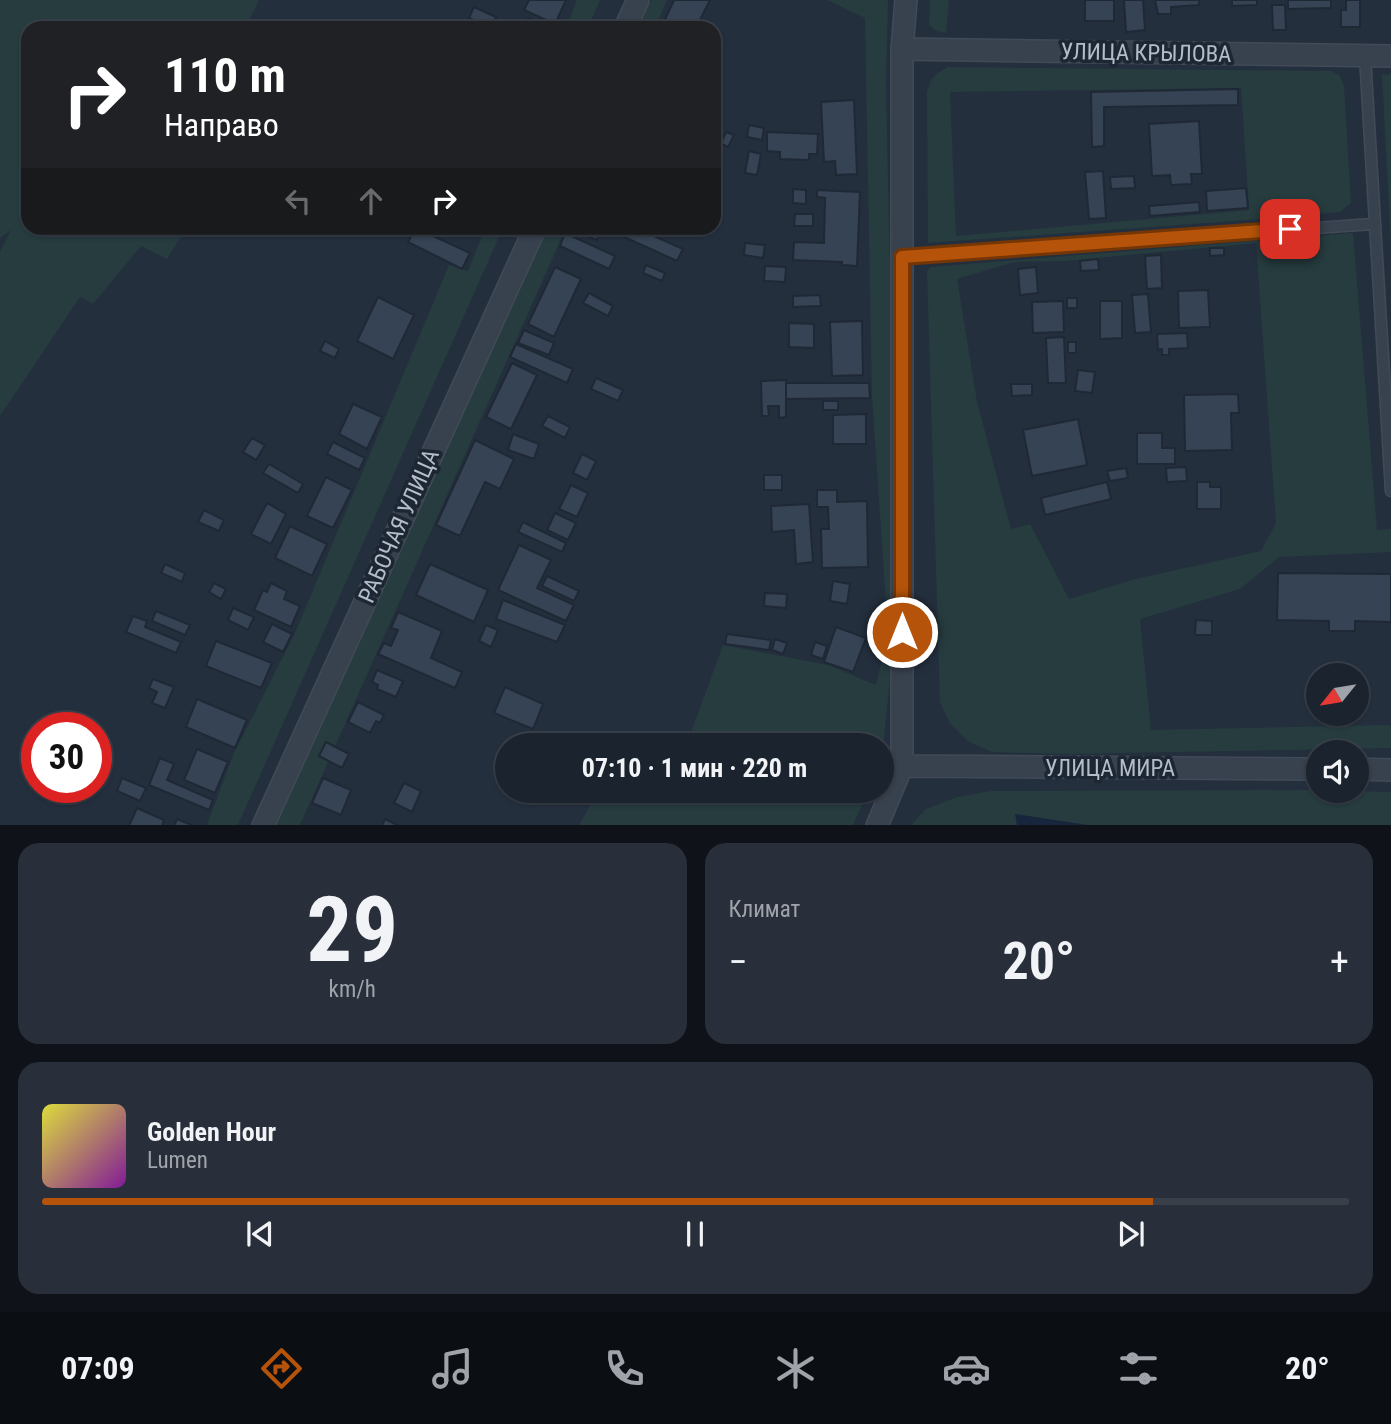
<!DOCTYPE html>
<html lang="ru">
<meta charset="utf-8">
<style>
body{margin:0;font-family:"Roboto Condensed",sans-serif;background:#282f3a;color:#f1f3f6;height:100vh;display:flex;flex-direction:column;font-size:26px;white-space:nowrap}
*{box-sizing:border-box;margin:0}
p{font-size:23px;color:#a0a4aa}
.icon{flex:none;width:38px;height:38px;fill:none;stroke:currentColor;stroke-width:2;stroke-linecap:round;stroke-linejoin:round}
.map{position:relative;height:825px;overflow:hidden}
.side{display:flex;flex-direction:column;gap:18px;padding:18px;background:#0f1319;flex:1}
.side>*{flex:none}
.hud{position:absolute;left:21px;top:21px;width:700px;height:214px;border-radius:21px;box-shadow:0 2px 5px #0004,0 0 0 2px #39404a;background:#202124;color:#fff;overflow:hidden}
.needle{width:46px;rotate:240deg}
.controls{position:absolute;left:1306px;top:663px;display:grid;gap:14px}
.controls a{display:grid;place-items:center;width:63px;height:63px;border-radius:50%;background:#1b232e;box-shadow:0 2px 5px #0004,0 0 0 2px #39404a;font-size:35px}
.speed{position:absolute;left:21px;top:712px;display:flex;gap:14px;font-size:35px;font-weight:700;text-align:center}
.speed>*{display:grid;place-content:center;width:91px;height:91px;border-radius:50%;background:#1b232e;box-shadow:0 2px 5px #0004,0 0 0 2px #39404a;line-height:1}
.speed .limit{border:10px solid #d22;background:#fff;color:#111}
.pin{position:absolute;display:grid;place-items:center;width:60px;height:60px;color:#fff;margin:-30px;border-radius:14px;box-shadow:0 4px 10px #0006}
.me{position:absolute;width:77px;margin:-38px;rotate:0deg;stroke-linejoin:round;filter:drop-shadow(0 0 5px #0008)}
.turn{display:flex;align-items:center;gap:24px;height:147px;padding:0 28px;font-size:32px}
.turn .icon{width:91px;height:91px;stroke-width:2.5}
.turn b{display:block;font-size:49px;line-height:60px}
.lanes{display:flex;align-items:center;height:66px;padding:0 28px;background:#0003;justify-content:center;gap:35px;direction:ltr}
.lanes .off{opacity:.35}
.big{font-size:52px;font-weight:700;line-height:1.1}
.side .tile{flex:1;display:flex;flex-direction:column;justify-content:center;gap:10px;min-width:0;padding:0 24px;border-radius:21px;background:#282f3a}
.side .dial{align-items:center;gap:0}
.dial b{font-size:91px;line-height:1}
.song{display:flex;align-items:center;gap:21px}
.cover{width:84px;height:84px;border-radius:10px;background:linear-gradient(135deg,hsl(60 70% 55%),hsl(290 70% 35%))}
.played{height:7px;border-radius:4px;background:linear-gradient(90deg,#b45309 85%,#39404a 85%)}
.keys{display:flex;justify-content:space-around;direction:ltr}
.heat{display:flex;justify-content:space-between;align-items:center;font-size:38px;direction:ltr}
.side .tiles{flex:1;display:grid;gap:18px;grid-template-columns:1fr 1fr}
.tile:last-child{grid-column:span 2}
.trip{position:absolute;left:495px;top:733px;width:399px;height:70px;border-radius:35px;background:#1b232e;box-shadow:0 2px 5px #0004,0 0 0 2px #39404a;font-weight:700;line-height:70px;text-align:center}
.tab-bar{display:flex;height:112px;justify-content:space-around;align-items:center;background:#0b0e12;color:#a0a4aa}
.tab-bar .icon{width:49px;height:49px}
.tab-bar .selected{color:#b45309}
.tab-bar b{font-size:32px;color:#f1f3f6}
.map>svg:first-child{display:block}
</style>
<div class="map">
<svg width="1391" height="826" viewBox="0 0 1391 826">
<rect width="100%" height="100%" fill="#242f3e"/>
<path fill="#263c3f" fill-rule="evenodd" d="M 0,0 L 259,0 L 245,28 L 28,28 L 28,228 L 186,228 L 167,259 L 141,246 L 93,304 L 80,297 L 0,416 L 0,252 L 11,230 L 0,238 Z
M 577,0 L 600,0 L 588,28 L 566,28 Z
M 652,0 L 667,0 L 655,28 L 636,28 Z
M 827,0 L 888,0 L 886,85 L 897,609 L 882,758 L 882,746 L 686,746 L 723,645 L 828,665 L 876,685 L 888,632 L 872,396 L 865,18 Z
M 930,0 L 949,0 L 946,33 L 936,31 L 929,25 Z
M 948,67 L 1331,71 L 1339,75 L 1344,86 L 1351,203 L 1340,212 L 1290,217 L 928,243 L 927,93 C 930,78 935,74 948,67 ZM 1241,88 L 1249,210 L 956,236 L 950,92 Z
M 1391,74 L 1391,245 L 1382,75 Z
M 485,228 L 503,228 L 238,825 L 207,825 L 234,753 L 295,633 L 449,265 L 468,271 Z
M 544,228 L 566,228 L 300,825 L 276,826 Z
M 1353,233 L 1377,530 L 1391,529 L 1391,552 L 1279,557 L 1240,589 L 1140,619 L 1151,730 L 1391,725 L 1391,748 L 1068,754 L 992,752 L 969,742 L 949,722 L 940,702 L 927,271 L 930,267 ZM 1256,243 L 1276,523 L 1261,551 L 1136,579 L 1069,599 L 1030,524 L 1011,529 L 977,402 L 957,279 L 1014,262 L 1065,261 Z
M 1311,790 L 1391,792 L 1391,825 L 1088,826 L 1016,814 L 1017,825 L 910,826 L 926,809 L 957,797 L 991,791 Z
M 598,791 L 868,791 L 853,825 L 579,825 Z"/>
<path fill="#17263c" d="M 1015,814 L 1088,825 L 1017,825 Z"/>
<path fill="#364354" stroke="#1f2835" stroke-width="2" d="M 529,0 L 566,0 L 555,24 L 524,10 Z
M 674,0 L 710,0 L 696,28 L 661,28 Z
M 1085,0 L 1114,0 L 1114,21 L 1085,21 Z
M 1124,0 L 1143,0 L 1145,30 L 1126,32 Z
M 1155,0 L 1199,0 L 1199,5 L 1171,7 L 1171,14 L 1158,14 Z
M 1232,0 L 1257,0 L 1257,5 L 1232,6 Z
M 1288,0 L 1331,0 L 1331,8 L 1288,9 Z
M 1346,0 L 1360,0 L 1360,27 L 1341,27 L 1341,10 L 1346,10 Z
M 1272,5 L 1285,5 L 1286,30 L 1273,30 Z
M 474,7 L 496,17 L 491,28 L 469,18 Z
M 528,18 L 549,28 L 523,28 Z
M 1238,89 L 1238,105 L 1104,107 L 1104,146 L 1092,147 L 1091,92 Z
M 854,100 L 857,174 L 836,175 L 835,161 L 824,162 L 821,102 Z
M 1199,121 L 1202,174 L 1191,174 L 1192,184 L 1171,185 L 1170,175 L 1152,176 L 1149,124 Z
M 749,125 L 764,128 L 762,140 L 747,137 Z
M 726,132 L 734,135 L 728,147 L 721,143 Z
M 767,132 L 818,134 L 817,154 L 809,154 L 809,160 L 780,159 L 780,152 L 767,151 Z
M 749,151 L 761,154 L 757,175 L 745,173 Z
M 1103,171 L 1106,218 L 1089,219 L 1085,172 Z
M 1134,176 L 1135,188 L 1111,189 L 1110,177 Z
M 1246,188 L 1248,208 L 1207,211 L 1206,191 Z
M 793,189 L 806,190 L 806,204 L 793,203 Z
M 817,190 L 860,192 L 857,266 L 842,265 L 842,262 L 793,260 L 794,242 L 824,243 L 825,198 L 817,197 Z
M 1199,202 L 1200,212 L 1150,216 L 1149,206 Z
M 795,214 L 813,214 L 813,226 L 794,226 Z
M 416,228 L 470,253 L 462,269 L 408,242 Z
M 448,228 L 469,228 L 465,236 Z
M 581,228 L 602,228 L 597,240 L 579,233 Z
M 610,228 L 636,228 L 683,249 L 677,261 L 609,230 Z
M 565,233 L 615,256 L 609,269 L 560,246 Z
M 745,243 L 765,245 L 763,258 L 744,255 Z
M 1210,248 L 1224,248 L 1224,255 L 1210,256 Z
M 1161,255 L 1162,288 L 1147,289 L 1145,256 Z
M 1098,259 L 1099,270 L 1081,271 L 1080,261 Z
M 646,265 L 665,273 L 662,281 L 643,273 Z
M 765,266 L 786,267 L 785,282 L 764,281 Z
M 555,267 L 581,279 L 554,337 L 528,324 Z
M 1036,267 L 1038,293 L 1020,295 L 1018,269 Z
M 1208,290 L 1210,327 L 1179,328 L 1178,291 Z
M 589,293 L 613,306 L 608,316 L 583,303 Z
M 1148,294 L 1151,332 L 1135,333 L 1132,295 Z
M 820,295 L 821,306 L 793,307 L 793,296 Z
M 378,297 L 414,315 L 393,359 L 357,341 Z
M 1067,298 L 1077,298 L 1077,308 L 1067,308 Z
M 1063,301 L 1064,332 L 1033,333 L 1032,302 Z
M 1100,301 L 1122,301 L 1122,338 L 1100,339 Z
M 862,321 L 863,375 L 832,376 L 830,322 Z
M 789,323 L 814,324 L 814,348 L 789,347 Z
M 524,330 L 554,343 L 549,355 L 518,343 Z
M 1187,333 L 1188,348 L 1169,349 L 1169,355 L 1162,355 L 1162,349 L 1158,350 L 1157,334 Z
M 1064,337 L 1066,383 L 1048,383 L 1046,338 Z
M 325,341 L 339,349 L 335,358 L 320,351 Z
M 1068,342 L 1076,342 L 1076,353 L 1068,353 Z
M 516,344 L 573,369 L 567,383 L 510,357 Z
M 512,363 L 537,375 L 511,429 L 486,417 Z
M 1078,370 L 1095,372 L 1092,393 L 1075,391 Z
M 596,378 L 623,390 L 618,401 L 591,389 Z
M 786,380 L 786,417 L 779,418 L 779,406 L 768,406 L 769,416 L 762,416 L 761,381 Z
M 786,383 L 869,383 L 870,398 L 786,399 Z
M 1011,384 L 1032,384 L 1032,395 L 1012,396 Z
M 1238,394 L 1239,413 L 1231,413 L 1232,450 L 1185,451 L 1184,395 Z
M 823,401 L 838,401 L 838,410 L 823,410 Z
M 353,404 L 382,417 L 367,449 L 339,434 Z
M 866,414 L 866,444 L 833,444 L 833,415 Z
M 548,416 L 570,427 L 565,438 L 542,426 Z
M 1078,419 L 1087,465 L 1032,476 L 1023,430 Z
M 1137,433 L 1162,433 L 1162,448 L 1175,448 L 1175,464 L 1137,464 Z
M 513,434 L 539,444 L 534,459 L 508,450 Z
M 252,438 L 265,445 L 256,460 L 243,452 Z
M 475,440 L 514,459 L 500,489 L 485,482 L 460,536 L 436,525 Z
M 333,442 L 365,458 L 359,470 L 327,454 Z
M 582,454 L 596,461 L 587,480 L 573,473 Z
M 269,464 L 303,484 L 298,493 L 263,473 Z
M 1186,467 L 1187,481 L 1167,482 L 1166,468 Z
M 1126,468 L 1128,478 L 1110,481 L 1107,471 Z
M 764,475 L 782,475 L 782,490 L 764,490 Z
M 326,477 L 352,490 L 333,528 L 307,516 Z
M 1107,482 L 1111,499 L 1045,515 L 1041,498 Z
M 1197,482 L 1210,482 L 1210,487 L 1221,487 L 1221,509 L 1197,509 Z
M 571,485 L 588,493 L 577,517 L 559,509 Z
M 817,490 L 837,490 L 837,502 L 867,501 L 868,567 L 822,568 L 821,529 L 829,529 L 828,507 L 817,507 Z
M 267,503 L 286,514 L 271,544 L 251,534 Z
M 809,504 L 813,562 L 796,564 L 794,530 L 772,532 L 771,506 Z
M 204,510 L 224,520 L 219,531 L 198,522 Z
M 555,513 L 576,523 L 568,540 L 547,530 Z
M 523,522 L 566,543 L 562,552 L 518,532 Z
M 290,526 L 327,544 L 312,576 L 275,558 Z
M 519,545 L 551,560 L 537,588 L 574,605 L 566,621 L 498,590 Z
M 165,564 L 185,573 L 182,582 L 161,573 Z
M 430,564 L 488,590 L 474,622 L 416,595 Z
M 1278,573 L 1391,574 L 1391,622 L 1355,621 L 1355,631 L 1329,631 L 1329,621 L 1277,620 Z
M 547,576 L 579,591 L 574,601 L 542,586 Z
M 833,581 L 850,584 L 847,604 L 830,601 Z
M 214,583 L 226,589 L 221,599 L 209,592 Z
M 271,583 L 287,591 L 284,599 L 300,606 L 291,627 L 254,610 L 263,590 L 267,592 Z
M 765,593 L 787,594 L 786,608 L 764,606 Z
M 503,600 L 565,625 L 557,642 L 496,619 Z
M 233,608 L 254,617 L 248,630 L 228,620 Z
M 156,611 L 190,625 L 185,635 L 152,621 Z
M 398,612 L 442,631 L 431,658 L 462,672 L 455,688 L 378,654 L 384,643 L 391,646 L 398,630 L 391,628 Z
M 133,616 L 147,621 L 145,627 L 181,642 L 176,653 L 126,632 Z
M 1196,620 L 1212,621 L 1212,635 L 1195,635 Z
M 272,624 L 292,634 L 283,652 L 263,642 Z
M 486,625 L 498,630 L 491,647 L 479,641 Z
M 836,627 L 866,638 L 853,672 L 824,662 Z
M 727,634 L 771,640 L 769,650 L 725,644 Z
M 775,639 L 787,643 L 783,654 L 772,650 Z
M 216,641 L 272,663 L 261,688 L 206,666 Z
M 815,642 L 827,646 L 823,659 L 811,655 Z
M 377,670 L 403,681 L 396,697 L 377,689 L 378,685 L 372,682 Z
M 153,679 L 174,687 L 165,708 L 152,703 L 157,692 L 149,688 Z
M 505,687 L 543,704 L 533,729 L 494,713 Z
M 197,699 L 247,720 L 235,748 L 186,727 Z
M 358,702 L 384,715 L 380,723 L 376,721 L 370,733 L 348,722 Z
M 326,742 L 349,754 L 342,768 L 319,756 Z
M 197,749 L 228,762 L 215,793 L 184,780 Z
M 160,758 L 174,764 L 167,780 L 213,800 L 209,810 L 149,785 Z
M 122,778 L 146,788 L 140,801 L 117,791 Z
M 323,778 L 351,790 L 341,815 L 312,803 Z
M 404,783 L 421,791 L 412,812 L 394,803 Z
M 137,808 L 164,820 L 162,826 L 129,826 Z
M 177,819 L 194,826 L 174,826 Z
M 385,819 L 399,826 L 382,826 Z"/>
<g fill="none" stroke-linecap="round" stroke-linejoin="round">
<g stroke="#414a57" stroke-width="13">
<path id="service" d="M 1365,56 L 1391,491
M 902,257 L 1373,224"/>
</g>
<g stroke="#414a57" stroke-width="24">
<path id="minor" d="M 625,28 L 638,0
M 902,49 L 1391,56
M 902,766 L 1318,769
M 1356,769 L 1391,770
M 263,826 L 535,228
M 877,826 L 902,766 L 902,49 L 906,0"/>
</g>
<use href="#service" stroke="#38414e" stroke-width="10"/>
<use href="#minor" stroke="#38414e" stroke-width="21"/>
</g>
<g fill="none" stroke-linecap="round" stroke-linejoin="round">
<g stroke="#753606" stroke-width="18">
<path id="route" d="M 902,632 L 902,257 L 1290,229"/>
</g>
<use href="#route" stroke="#b45309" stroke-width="12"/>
</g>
<g text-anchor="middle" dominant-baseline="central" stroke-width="7" stroke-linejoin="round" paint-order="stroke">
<g font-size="23" fill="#b4bcc9" stroke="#1d2633">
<text transform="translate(1146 53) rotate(1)">УЛИЦА КРЫЛОВА</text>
<text transform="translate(399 526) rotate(-66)">РАБОЧАЯ УЛИЦА</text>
<text x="1110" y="768">УЛИЦА МИРА</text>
</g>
</g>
</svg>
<div class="controls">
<a><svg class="needle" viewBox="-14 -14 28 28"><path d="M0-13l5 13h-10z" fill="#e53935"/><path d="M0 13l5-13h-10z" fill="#a0a4aa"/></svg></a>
<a><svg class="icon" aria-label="sound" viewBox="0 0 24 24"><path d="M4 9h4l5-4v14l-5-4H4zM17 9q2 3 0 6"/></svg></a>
</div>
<div class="speed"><div class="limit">30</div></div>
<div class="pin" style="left:1290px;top:229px;background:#d93025"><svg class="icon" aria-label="arrive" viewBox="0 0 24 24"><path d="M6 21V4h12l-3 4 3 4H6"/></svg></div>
<svg class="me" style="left:902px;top:632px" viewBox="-20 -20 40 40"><circle r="17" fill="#b45309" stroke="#fff" stroke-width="3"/><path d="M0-11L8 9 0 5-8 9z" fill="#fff"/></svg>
<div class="trip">07:10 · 1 мин · 220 m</div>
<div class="hud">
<div class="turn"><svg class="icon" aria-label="right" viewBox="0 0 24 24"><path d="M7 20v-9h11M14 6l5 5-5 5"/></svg><div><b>110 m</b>Направо</div></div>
<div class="lanes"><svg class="icon off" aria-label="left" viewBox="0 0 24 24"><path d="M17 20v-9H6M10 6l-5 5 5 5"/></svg><svg class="icon off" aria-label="ahead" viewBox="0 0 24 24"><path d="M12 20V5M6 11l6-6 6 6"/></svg><svg class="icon" aria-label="right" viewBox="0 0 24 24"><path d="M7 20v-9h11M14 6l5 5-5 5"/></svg></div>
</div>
</div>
<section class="side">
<div class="tiles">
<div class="tile dial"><b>29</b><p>km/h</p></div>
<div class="tile"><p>Климат</p>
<div class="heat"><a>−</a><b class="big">20°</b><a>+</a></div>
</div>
<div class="tile">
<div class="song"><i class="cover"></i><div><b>Golden Hour</b><p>Lumen</p></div></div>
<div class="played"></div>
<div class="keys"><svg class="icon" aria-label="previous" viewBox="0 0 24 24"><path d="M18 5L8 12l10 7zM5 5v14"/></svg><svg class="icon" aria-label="pause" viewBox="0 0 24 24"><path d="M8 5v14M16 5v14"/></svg><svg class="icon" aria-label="next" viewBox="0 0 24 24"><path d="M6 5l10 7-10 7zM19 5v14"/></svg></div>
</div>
</div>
</section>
<nav class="tab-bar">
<b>07:09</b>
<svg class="icon selected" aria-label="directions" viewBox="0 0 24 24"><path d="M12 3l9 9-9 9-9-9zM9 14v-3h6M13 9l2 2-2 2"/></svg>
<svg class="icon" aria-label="music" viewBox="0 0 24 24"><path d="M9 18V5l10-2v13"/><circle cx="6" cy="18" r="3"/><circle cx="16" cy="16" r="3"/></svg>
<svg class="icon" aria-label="phone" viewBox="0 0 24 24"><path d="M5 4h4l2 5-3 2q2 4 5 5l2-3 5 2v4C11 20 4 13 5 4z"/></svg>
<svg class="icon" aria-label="climate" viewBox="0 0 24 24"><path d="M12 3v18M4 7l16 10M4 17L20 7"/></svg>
<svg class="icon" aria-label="car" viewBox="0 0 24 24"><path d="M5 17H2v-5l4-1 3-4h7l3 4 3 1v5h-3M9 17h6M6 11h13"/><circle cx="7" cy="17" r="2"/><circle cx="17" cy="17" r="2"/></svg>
<svg class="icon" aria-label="filters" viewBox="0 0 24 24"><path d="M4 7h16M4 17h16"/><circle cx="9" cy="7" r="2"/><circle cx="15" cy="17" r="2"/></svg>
<b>20°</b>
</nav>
